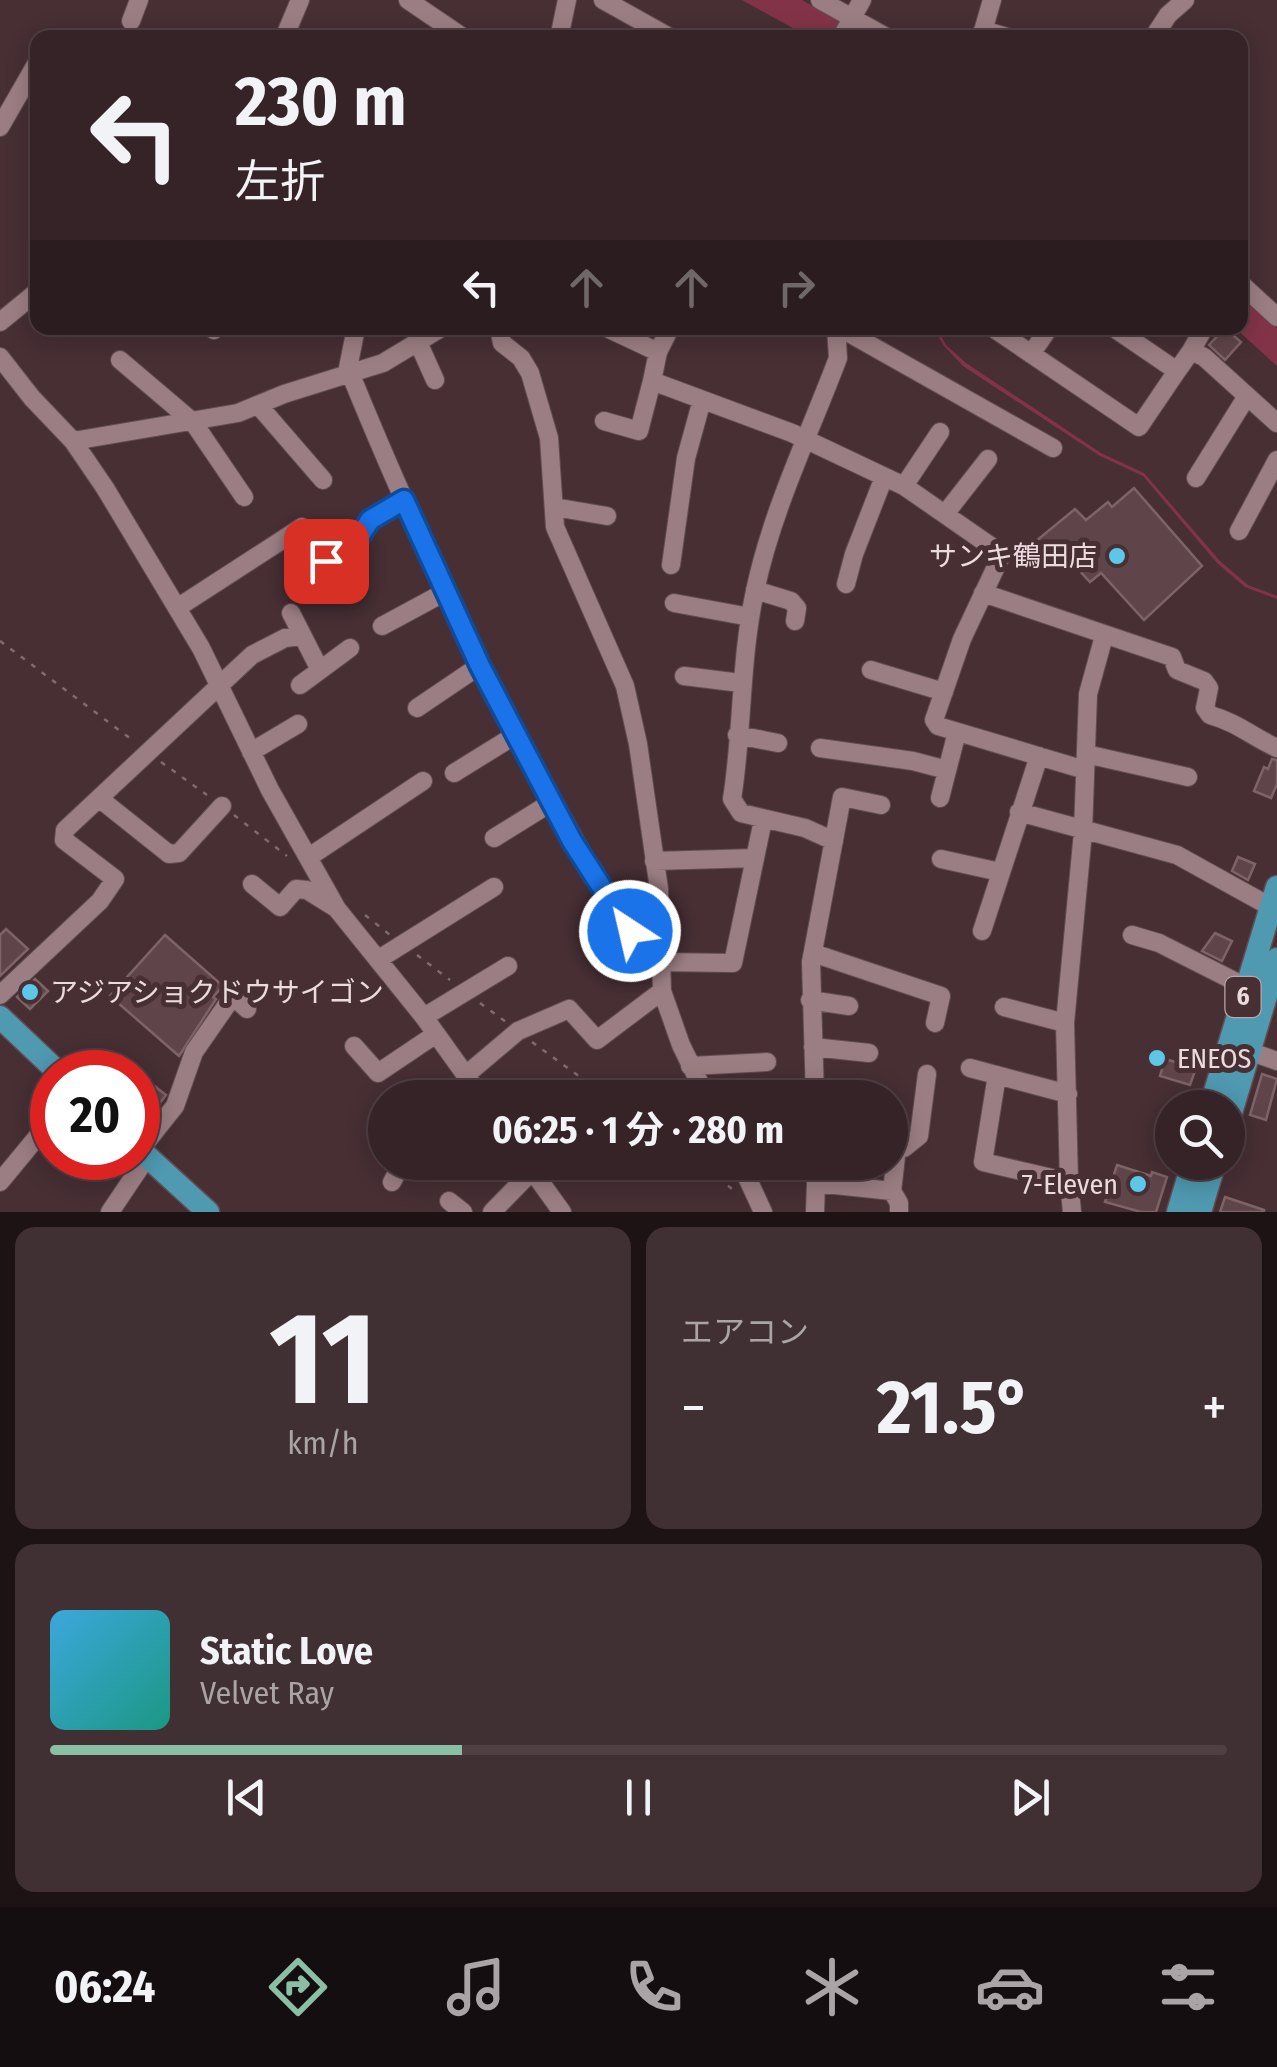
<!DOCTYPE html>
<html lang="ja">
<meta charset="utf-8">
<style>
body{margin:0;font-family:"Fira Sans Condensed","Noto Sans JP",sans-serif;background:#402f33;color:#f1f3f6;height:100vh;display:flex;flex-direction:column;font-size:38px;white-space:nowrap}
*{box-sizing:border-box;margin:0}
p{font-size:32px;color:#aaa4a7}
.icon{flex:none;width:55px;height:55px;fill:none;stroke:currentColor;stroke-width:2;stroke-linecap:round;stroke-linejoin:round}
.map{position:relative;height:1212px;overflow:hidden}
.sheet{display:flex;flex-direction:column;gap:15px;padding:15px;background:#1d1315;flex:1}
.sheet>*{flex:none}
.banner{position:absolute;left:30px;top:30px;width:1218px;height:305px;border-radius:20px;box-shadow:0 5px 25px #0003,0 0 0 2px #4f4044;background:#352327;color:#f1f3f6;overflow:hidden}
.tools{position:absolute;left:1155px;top:1090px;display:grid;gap:20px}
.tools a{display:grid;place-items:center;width:90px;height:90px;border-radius:50%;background:#352327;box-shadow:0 5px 25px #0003,0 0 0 2px #4f4044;font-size:50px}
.speed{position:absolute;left:30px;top:1050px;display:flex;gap:20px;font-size:50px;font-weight:700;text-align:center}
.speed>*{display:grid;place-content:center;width:130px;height:130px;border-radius:50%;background:#352327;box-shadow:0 5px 25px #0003,0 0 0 2px #4f4044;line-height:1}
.speed .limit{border:15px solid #d22;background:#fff;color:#111}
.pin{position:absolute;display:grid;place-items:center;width:85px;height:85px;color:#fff;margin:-42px;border-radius:20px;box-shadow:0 5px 15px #0006}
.me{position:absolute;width:110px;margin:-55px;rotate:325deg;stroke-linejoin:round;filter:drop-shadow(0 0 8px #0008)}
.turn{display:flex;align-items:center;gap:35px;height:210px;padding:0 40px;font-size:45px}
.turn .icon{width:130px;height:130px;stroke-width:2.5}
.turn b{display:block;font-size:70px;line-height:85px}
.lanes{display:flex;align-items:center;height:95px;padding:0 40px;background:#0003;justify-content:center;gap:50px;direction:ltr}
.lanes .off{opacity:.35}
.big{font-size:75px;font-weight:700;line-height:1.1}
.sheet .tile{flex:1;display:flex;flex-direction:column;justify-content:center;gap:15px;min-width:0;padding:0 35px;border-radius:20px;background:#402f33}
.sheet .dial{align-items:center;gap:0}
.dial b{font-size:130px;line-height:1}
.song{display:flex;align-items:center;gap:30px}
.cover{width:120px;height:120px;border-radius:15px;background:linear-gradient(135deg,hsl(200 70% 55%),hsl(170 70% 35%))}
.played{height:10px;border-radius:5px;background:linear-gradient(90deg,#8abfa5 35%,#4f4044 35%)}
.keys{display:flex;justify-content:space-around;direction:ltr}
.heat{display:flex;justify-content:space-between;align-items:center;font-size:55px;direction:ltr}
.sheet .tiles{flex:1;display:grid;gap:15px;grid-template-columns:1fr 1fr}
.tile:last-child{grid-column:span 2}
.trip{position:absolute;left:368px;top:1080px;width:540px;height:100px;border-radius:50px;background:#352327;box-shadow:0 5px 25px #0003,0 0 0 2px #4f4044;font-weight:700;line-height:100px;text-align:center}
.menu{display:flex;height:160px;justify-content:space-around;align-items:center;background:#150e10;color:#aaa4a7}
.menu .icon{width:70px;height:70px}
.menu .on{color:#8abfa5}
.menu b{font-size:45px;color:#f1f3f6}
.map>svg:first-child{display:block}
</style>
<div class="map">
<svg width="1277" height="1212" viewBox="0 0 1277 1212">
<rect width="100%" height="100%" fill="#472f34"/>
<path fill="#833348" d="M 742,0 L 802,0 L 868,37 L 809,37 Z
M 1240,293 L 1277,328 L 1277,366 L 1235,328 L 1240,328 Z
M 933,328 L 937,328 L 946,345 L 966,363 L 1101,453 L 1144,473 L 1220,561 L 1248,585 L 1277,596 L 1277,599 L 1245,587 L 1217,563 L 1143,476 L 1100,456 L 963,366 L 944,346 Z"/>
<path fill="#5f454a" stroke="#7e6367" stroke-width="2.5" d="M 1225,328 L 1241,342 L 1225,360 L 1209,345 Z
M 1134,488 L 1202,566 L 1144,620 L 1101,573 L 1090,582 L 1072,563 L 1068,567 L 1025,550 L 1075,509 L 1086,520 L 1108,502 L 1112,507 Z
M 1272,759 L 1277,760 L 1277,784 L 1271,798 L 1254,791 L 1264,767 L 1268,769 Z
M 1238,857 L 1255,864 L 1248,880 L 1232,871 Z
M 6,929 L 28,949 L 0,976 L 0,935 Z
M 1215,933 L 1232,941 L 1222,961 L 1202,951 Z
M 165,935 L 223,986 L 213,997 L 216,999 L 179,1056 L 110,996 Z
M 35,979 L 48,991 L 30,1009 L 17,997 Z
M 1165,1059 L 1196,1068 L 1190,1085 L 1160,1076 Z
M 1262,1074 L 1277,1079 L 1266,1120 L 1250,1115 Z
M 143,1077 L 166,1095 L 145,1123 L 138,1117 L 138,1082 Z
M 1117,1165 L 1151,1176 L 1152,1172 L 1167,1177 L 1156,1212 L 1141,1212 L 1105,1202 Z
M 1225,1197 L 1264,1210 L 1264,1212 L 1220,1212 Z"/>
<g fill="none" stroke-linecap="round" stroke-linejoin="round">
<g stroke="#624e52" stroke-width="20">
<path id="minor" d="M 408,0 L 464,38
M 603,0 L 671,38
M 820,0 L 888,38
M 131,21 L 139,0
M 983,30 L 1010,38
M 284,38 L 300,0
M 559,38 L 567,0
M 841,38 L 862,0
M 981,38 L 992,0
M 1153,38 L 1168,15 L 1185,0
M 0,127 L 38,61
M 1240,283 L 1277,317
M 0,322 L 38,291
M 211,328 L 214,330
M 356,328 L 348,368 C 399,493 454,616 518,735 C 559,812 598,887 650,958 L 657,962 L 733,963 L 763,820
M 499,328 L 502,343 L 521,358 L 530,373 L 549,438 L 555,527 L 625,686 L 638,744 L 659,889 L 662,991 L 681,1045 L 707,1098
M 607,328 L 658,352 L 652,381
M 840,328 L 1053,448
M 993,328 L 1139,427 L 1177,371
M 1114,328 L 1177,371 L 1191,351 L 1204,357 L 1277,423
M 418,342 L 435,380
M 1191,351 L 1204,328
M 658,352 L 670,328
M 1031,354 L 1049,328
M 0,357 L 32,398 L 73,441 L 105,488 L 201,648 L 270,790 L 337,909 L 424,1017 L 482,1098
M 120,360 L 193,422 L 244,497
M 259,406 L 323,480
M 604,421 L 639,431 L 652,381 L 792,433 L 904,486 L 1002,554 L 962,639 L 934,720 L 938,726 L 1085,770
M 73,441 L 238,413 L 284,394 L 383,363 L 441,328
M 1196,478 L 1247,396
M 904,486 L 940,432
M 554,507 L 607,516
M 945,514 L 988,459
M 1239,531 L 1277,460
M 326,561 L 336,579
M 671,565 L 686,458 L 702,400
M 846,584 L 854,554 L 884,477
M 755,590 L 791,601 L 797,608 L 795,621
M 983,593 L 1172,657 L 1177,670 L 1204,681 L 1209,688 L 1205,708 L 1210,715 C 1238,723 1251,736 1277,748
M 674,603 L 750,617
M 177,608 L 302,527 L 326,561 L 351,550 L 370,519 L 404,500
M 291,613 L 320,670
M 382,626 L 445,592
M 871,670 L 944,692
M 684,676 L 741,683
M 300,685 L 350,648
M 417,708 L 479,666
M 737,735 L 778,743
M 820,748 L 913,761 L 947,770
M 251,752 L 298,724
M 1086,754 L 1188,777
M 454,773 L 517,734
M 940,798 L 957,732
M 100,799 L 169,854 L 179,853 L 222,806
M 1019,812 L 1177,855 L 1271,907
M 494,838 L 552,802
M 834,841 L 805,828 L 741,813 L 732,799 C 743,730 740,660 755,591 C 772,510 809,435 838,358 L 836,328
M 309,857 L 423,781
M 941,859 L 1000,872
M 654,861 L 755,858
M 252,884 L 280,907 L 296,889 L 307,890 L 336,908
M 982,931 L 1039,756
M 1132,935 L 1159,943 L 1246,987
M 813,953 L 941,996 L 935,1023
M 379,959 L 494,887
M 0,995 L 100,901 L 115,879 L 64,840 L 65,830 L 252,655 L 285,638 L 302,636
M 810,1000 L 849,1006
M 1004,1007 L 1065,1023
M 424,1017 L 508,966
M 354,1046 L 378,1073 L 436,1034
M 813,1047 L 869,1053
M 1240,1048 L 1277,1061
M 690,1066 L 767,1062
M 970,1068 L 1068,1094
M 466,1075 L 518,1031 L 569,1009 L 597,1040 L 662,991
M 997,1075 L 983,1162 L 1069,1182
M 815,1098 L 811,962 L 842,797 L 881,805
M 140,1150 L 175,1106 L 194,1052 L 233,996 L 247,1009
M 526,1162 L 562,1212
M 740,1162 L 763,1212
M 816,1162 L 816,1183
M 0,1182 L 52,1119
M 392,1182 L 403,1162
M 892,1191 L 897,1148 L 904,1148 L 919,1136 L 927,1074
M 449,1201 L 463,1212
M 110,1212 L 147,1157
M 492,1212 L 532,1171
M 815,1212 L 816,1183 L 892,1191 L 899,1203 L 899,1212
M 1072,1212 L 1069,1182 L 1065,1023 L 1083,832 L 1088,694 L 1104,636"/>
</g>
<g stroke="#624e52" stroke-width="25">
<path id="major" d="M 0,1017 L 58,1072
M 1210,1108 L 1277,887
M 1228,1123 L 1277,959
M 138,1148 L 208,1212
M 1178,1212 L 1193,1162
M 1200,1212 L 1215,1162"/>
</g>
<path stroke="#816b70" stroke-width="2.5" stroke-dasharray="5 8" stroke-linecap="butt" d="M 0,641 L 135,742
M 161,762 L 207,795
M 234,815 L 287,856
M 365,915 L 390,935
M 417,955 L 450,980
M 480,1003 L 506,1022
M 532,1042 L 609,1098
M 697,1162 L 736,1192"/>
<use href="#minor" stroke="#9b7e83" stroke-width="18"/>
<use href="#major" stroke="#4f99b1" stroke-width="22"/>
</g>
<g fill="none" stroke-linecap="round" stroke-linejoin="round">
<g stroke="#114b97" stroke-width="25">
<path id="route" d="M 326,561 L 351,550 L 370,520 L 404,500 L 480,666 L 572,841 L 630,931"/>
</g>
<use href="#route" stroke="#1a73e8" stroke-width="18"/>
</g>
<g fill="#5dc7e8" stroke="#472f34" stroke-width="4">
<circle cx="1117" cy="556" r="10"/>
<circle cx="30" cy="992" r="10"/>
<circle cx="1157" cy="1058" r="10"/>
<circle cx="1138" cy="1184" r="10"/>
</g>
<g text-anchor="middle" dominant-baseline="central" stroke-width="10" stroke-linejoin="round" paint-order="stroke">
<rect fill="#472f34" stroke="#baa7ab" stroke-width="2.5" x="1225.5" y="977" width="35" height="40" rx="8"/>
<g font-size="25" font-weight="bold" fill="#ebdbde">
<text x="1243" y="997">6</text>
</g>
<g font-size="28" fill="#ebdbde" stroke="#472f34" text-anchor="end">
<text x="1097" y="556">サンキ鶴田店</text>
<text x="50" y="992" text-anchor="start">アジアショクドウサイゴン</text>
<text x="1177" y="1058" text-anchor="start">ENEOS</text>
<text x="1118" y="1184">7-Eleven</text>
</g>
</g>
</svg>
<div class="tools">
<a><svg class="icon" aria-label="search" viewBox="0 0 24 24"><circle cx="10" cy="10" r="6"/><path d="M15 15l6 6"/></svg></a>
</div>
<div class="speed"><div class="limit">20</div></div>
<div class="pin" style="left:326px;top:561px;background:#d93025"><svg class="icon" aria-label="arrive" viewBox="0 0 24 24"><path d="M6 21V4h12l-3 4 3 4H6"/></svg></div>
<svg class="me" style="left:630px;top:931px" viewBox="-20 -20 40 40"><circle r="17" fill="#1a73e8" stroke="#fff" stroke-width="3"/><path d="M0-11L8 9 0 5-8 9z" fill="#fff"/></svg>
<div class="trip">06:25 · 1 分 · 280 m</div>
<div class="banner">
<div class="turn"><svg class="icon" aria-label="left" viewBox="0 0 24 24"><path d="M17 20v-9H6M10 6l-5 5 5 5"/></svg><div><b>230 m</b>左折</div></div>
<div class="lanes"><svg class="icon" aria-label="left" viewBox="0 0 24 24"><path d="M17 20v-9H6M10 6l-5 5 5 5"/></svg><svg class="icon off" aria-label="ahead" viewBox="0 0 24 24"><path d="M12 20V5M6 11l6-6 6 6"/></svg><svg class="icon off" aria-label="ahead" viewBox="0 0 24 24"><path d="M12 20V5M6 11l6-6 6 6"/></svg><svg class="icon off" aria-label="right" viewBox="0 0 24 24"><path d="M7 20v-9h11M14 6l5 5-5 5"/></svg></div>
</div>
</div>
<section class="sheet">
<div class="tiles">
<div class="tile dial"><b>11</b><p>km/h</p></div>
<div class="tile"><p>エアコン</p>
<div class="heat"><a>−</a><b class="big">21.5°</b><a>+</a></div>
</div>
<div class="tile">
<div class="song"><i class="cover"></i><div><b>Static Love</b><p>Velvet Ray</p></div></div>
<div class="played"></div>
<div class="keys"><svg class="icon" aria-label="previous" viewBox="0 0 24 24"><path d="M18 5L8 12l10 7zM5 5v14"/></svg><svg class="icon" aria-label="pause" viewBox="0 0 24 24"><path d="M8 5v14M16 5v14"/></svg><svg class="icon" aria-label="next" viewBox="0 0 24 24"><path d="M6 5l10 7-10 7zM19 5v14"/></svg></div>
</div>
</div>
</section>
<nav class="menu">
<b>06:24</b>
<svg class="icon on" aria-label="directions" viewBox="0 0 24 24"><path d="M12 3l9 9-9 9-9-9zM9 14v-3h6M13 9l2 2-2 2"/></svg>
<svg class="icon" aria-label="music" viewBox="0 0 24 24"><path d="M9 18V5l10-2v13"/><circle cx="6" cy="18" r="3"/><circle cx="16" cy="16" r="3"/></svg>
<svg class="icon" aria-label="phone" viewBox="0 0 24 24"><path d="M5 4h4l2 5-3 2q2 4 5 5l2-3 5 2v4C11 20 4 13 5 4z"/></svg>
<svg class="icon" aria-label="climate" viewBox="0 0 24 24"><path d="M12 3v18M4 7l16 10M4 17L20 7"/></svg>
<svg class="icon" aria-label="car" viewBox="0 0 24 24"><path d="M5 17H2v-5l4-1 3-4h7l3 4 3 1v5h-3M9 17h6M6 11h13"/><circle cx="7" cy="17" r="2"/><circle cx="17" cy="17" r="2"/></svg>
<svg class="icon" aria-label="filters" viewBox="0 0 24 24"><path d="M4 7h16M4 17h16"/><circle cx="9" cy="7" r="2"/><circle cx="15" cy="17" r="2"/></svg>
</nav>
